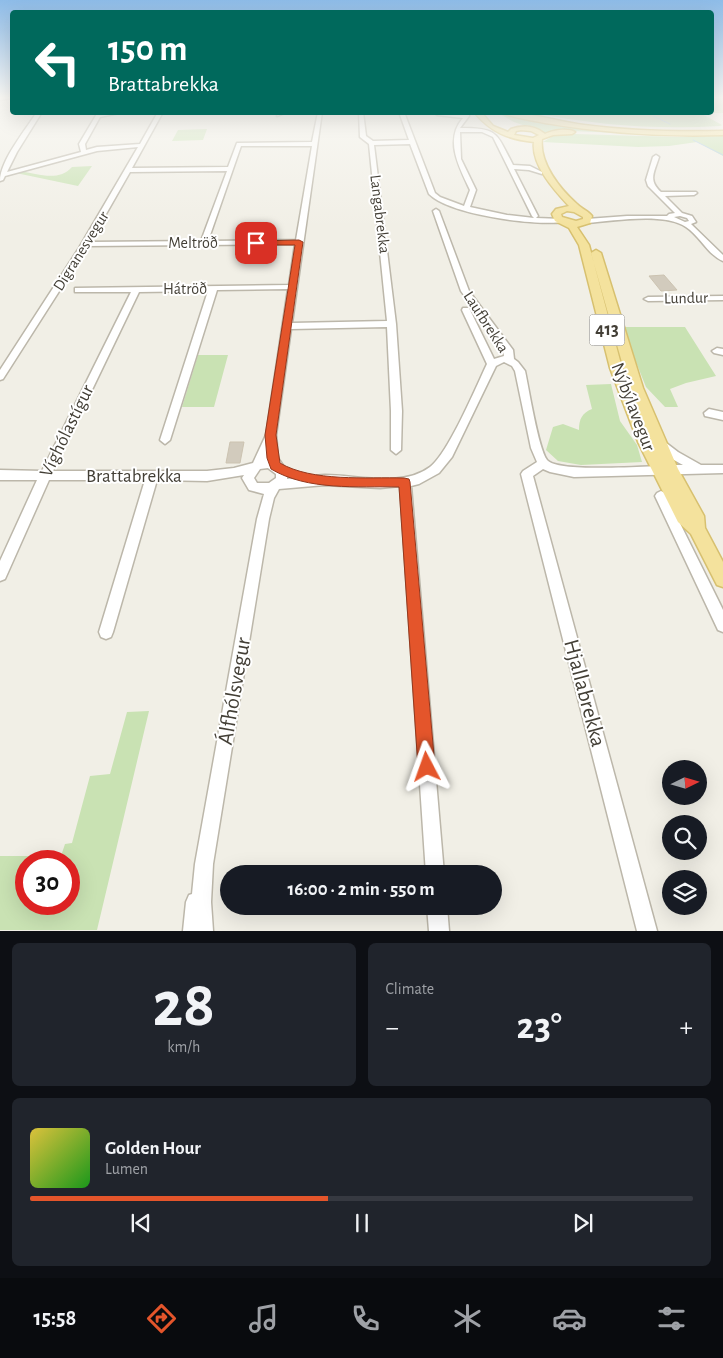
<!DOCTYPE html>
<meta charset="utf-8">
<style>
body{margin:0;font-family:"Alegreya Sans",sans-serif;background:#20242c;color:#f1f3f6;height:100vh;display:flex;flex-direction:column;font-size:19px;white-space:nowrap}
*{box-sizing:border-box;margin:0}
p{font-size:16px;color:#9ea1a6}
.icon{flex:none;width:28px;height:28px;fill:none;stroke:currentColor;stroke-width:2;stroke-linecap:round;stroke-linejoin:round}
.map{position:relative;height:931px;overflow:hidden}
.side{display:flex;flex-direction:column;gap:12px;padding:12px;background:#0d0f14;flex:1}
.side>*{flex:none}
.top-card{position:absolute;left:10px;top:10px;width:704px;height:105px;border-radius:5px;box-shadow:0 5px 20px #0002;background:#00695c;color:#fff;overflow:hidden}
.needle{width:32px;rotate:85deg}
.buttons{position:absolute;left:662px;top:760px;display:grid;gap:10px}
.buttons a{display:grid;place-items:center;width:45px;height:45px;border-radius:50%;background:#171b24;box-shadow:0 5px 20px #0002;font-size:25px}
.speed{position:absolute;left:15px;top:850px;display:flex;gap:10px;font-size:25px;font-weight:700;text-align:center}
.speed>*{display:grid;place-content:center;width:65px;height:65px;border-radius:50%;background:#171b24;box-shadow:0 5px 20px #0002;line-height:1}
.speed .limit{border:8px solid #d22;background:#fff;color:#111}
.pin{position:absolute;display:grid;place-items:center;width:42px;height:42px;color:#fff;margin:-21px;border-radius:10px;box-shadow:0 2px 8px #0006}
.me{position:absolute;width:55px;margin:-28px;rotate:356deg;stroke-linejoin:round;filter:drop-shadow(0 0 4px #0008)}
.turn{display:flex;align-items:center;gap:18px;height:105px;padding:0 15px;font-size:22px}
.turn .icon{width:65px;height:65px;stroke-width:2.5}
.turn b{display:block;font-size:35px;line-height:42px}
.big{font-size:38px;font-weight:700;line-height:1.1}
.side .card{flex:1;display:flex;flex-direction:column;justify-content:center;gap:8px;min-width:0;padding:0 18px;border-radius:8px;background:#20242c}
.side .dial{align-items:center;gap:0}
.dial b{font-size:65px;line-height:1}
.song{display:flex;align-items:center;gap:15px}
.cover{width:60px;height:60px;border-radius:8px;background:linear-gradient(135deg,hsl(50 70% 55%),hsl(120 70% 35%))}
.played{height:5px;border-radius:2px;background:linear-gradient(90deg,#e4552b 45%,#363941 45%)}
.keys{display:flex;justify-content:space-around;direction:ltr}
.heat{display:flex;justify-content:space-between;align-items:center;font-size:28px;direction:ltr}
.side .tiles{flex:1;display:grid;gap:12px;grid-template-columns:1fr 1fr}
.card:last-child{grid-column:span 2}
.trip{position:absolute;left:220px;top:865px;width:282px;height:50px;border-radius:25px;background:#171b24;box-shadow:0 5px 20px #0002;font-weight:700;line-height:50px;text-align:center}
.dock{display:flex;height:80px;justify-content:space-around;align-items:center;background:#090b0e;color:#9ea1a6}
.dock .icon{width:35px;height:35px}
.dock .on{color:#e4552b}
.dock b{font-size:22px;color:#f1f3f6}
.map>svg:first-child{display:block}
</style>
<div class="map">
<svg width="723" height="931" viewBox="0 0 723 931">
<rect width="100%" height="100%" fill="#f1efe6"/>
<path fill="#c9e2b3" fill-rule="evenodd" d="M 711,97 L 723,97 L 723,113 L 706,113 L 704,115 L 722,125 L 720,126 C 659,130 595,125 535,113 L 711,112 Z
M 498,113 L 617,133 L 574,131 L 546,133 L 514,122 Z
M 207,129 L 203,140 L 172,141 L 178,130 Z
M 573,134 L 679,137 L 723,136 L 723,156 L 697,142 L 669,146 L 638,147 L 543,142 L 553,136 Z
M 92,166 L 78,186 L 16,173 L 20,171 C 38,174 59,182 72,167 Z
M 622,327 L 685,327 L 716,376 L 686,383 L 670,389 L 678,407 L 665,407 L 646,387 Z
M 198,355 L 228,355 L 214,407 L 182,407 Z
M 611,384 L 620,421 L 637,445 L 642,462 L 581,465 L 558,461 L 546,450 L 553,427 L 563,424 L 579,430 C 579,419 582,413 592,409 L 586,385 Z
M 149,711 L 97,930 L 0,930 L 0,856 L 61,856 L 65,844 L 72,843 L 90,776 L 110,774 L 127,712 ZM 26,861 L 69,861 L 69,904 L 26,904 Z"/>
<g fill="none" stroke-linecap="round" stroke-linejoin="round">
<path stroke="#a8c9e8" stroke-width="1" d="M 644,112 L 646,113
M 653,116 L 670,124
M 693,140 L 723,155"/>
</g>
<path fill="#d2cbbd" stroke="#ccc3b1" d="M 664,275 L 677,290 L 661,291 L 649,276 Z
M 230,442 L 244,442 L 240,463 L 226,463 Z"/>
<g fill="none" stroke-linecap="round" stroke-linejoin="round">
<g stroke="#bcb7aa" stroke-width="3">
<path id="minor" d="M 12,97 L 12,98 L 0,100 L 0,98 Z
M 37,112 L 42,112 L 17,152 L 7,172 L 81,152 L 79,144 L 98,112 L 103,112 L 102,114 L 124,112 L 100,117 L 85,144 L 86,150 L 97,147 L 140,144 L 158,112 L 163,112 L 132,168 L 228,167 L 237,143 L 312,142 L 318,112 L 322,112 L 292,323 L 387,321 L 369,144 L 360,137 L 359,112 L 363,112 L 366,136 L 373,141 L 409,140 L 399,112 L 404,112 L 435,193 L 440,197 L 464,206 L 470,190 C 459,167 444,140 463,118 L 437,115 L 435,113 L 464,115 L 464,112 L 469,112 L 469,116 L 460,128 C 499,128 496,133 513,165 L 530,166 L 542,172 L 542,174 L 529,170 L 514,169 L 538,216 L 536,218 L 562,219 L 564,220 L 564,222 C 535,226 450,215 429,194 L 410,144 L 374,145 L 396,324 L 402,411 L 401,450 L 396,454 L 391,450 L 391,411 L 387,327 L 291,329 L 276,435 L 278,458 L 287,471 L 287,479 C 299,478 312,476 325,475 C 357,475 402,488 430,467 C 448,454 476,387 487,364 L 462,310 L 463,308 L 469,308 L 470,310 L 494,359 L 504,356 L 503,350 L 461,291 L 433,211 L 436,209 L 439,211 L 469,291 L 513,350 L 514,359 L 518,362 L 525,371 C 529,389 538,448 547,460 C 558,474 660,465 683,465 C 672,459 662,453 656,443 L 657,440 L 661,439 L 678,452 L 701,465 L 723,465 L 723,473 L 574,477 L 550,472 L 543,469 L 533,476 L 657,931 L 637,931 L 521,474 L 523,471 L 537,462 L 531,448 L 515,371 L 512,366 L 504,362 L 496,366 L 452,457 L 439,473 L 419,484 L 411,486 L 444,874 L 426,874 L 400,486 L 380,488 L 325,485 L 279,489 L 274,498 L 269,519 L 213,864 L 211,902 L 213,931 L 183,931 L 186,902 L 189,895 L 192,894 L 195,864 L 257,519 L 264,494 L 249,490 L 242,478 L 244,475 L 207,481 L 157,480 L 113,632 L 111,637 L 106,639 L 101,637 L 99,632 L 145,480 L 49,480 L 5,579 L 0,581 L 0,561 L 37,480 L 0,480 L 0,470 L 42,471 L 131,292 L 75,292 L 75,288 L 289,285 L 295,244 L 88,246 L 3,379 L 0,380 L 0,370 L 79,248 L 138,147 L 97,151 L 5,176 L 3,180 L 0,181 C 0,161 26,129 37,112 ZM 460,132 L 482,132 L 493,137 L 532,216 L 534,218 L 507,215 L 470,207 L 476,190 L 461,159 ZM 241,146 L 312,146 L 296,240 L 208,241 ZM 227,171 L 201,241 L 90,242 L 130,172 ZM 288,289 L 266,435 L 253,463 L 234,468 L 207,471 L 53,471 L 139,292 L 208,291 L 160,440 L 165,444 L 170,440 L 217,290 ZM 268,468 L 276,474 L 276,478 L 269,483 L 257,483 L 254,478 L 260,469 Z
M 280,112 L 287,112 L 277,116 Z
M 656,155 L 659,157 C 654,173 648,180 661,192 L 696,192 L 697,193 L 694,195 L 665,196 L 682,213 L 692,216 L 696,222 L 691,224 L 723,255 L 723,261 C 708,255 700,236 686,227 C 664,212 613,221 587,223 L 584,221 L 587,219 L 627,216 L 667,216 L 669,214 L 675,213 L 648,186 L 646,180 L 653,157 ZM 680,216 L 687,218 L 689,221 L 685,222 L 674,217 Z
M 723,296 L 723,300 L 648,301 L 644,299 L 648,297 Z
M 717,348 L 723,349 L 723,355 L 714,353 L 712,351 Z
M 709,409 L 723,412 L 723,420 L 705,416 L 704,413 Z
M 661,491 L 665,493 L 723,610 L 723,632 L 718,630 L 655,496 L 657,493 Z
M 427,906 L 447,906 L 449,931 L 429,931 Z"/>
</g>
<g stroke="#d7c06f" stroke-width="3">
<path id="major" d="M 474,112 L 481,112 L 493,126 L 508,132 L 511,129 C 523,125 534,125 545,134 C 553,130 568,128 575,132 L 572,134 L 553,135 L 542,139 C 539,163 560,189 577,204 C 582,209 588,211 592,216 L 590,223 L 577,227 L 589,245 L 622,368 L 627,380 L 591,253 L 596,250 L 601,253 L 643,388 L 678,469 L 704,516 L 705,528 L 723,562 L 723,587 L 717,585 L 691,534 L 678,522 L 638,442 L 610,368 L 579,245 L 569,228 L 555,221 L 552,214 L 556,209 L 569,206 C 555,191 531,165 534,142 C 508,139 492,133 474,112 ZM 521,130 L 531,131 L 539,135 L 533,138 L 514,135 L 516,131 ZM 567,211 L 574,212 L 583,217 L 583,219 L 576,221 L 562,217 L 561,214 Z
M 500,112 C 528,112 556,121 584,125 C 630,131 677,132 723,131 L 723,135 C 663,137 604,133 545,123 C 530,120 513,118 500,112 Z"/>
</g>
<use href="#minor" fill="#fff" fill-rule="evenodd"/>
<use href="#major" fill="#f4e29d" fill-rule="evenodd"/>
</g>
<linearGradient id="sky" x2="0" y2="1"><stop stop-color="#8ebce8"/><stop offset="0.43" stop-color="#f9f8f4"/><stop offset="1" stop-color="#f9f8f4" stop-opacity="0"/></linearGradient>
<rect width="723" height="227" fill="url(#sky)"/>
<path fill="#e4552b" stroke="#94371c" d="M 299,240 L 303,242 L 276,435 L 280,463 C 312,482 367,477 404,478 L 409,479 L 410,482 L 435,767 L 433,773 L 427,775 L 421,773 L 418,767 L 399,487 C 357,486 308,491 271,469 L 267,458 L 265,435 L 295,245 L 256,245 L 252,243 L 256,241 Z"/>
<g text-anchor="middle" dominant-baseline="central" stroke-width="4" stroke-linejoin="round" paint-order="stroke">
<g font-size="16" fill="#433f36" stroke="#fff">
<text transform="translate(380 214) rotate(83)">Langabrekka</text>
<text x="193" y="243">Meltröð</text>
<text transform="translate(81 251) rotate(-58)">Digranesvegur</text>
<text x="185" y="289">Hátröð</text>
<text transform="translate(686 298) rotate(-1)">Lundur</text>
<text transform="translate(486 322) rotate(57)">Laufbrekka</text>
</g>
<rect fill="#fff" stroke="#7b7972" stroke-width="1" x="589.5" y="314.5" width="35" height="31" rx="4"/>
<g font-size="18" font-weight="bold" fill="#433f36">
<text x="607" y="330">413</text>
</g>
<g font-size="19" fill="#433f36" stroke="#fff">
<text transform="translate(633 407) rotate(69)">Nýbýlavegur</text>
<text transform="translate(67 431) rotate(-64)">Víghólastígur</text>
<text x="134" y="476">Brattabrekka</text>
</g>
<g font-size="22" fill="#433f36" stroke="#fff">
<text transform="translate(234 691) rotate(-80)">Álfhólsvegur</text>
<text transform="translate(585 693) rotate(75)">Hjallabrekka</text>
</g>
</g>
</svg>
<div class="buttons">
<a><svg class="needle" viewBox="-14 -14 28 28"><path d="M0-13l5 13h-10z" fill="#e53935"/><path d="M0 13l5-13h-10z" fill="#9ea1a6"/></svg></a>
<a><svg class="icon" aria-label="search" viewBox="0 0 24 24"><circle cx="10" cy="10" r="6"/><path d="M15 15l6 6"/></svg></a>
<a><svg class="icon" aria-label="layers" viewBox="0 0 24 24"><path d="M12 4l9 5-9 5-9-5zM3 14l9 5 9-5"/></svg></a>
</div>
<div class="speed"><div class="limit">30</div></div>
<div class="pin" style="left:256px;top:243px;background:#d93025"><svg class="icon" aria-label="arrive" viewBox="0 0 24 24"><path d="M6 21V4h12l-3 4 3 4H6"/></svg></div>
<svg class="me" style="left:427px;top:767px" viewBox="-20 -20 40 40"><path d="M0-17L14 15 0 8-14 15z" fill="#e4552b" stroke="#fff" stroke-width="4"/></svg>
<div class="trip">16:00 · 2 min · 550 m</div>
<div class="top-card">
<div class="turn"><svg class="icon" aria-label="left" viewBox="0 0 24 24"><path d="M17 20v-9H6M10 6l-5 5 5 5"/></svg><div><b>150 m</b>Brattabrekka</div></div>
</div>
</div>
<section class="side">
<div class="tiles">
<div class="card dial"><b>28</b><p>km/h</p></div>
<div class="card"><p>Climate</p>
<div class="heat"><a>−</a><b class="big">23°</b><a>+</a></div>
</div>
<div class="card">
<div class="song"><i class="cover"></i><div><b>Golden Hour</b><p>Lumen</p></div></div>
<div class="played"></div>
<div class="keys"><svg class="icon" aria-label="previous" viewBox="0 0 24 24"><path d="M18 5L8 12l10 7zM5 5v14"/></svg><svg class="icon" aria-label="pause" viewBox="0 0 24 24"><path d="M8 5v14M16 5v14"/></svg><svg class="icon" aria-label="next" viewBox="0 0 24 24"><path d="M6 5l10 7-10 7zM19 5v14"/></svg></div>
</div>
</div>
</section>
<nav class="dock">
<b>15:58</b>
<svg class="icon on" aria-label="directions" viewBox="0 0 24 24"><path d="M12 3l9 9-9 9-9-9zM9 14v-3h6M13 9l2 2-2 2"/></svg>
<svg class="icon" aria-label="music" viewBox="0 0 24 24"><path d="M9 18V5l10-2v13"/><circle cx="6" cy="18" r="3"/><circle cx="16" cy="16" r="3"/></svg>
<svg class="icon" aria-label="phone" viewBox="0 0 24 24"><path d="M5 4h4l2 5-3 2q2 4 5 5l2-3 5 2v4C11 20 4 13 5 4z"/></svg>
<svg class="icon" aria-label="climate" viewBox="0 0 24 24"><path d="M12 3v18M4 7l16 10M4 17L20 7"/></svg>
<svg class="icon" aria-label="car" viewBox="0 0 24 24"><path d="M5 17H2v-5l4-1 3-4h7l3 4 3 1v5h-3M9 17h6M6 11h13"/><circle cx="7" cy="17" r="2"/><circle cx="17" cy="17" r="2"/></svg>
<svg class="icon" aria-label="filters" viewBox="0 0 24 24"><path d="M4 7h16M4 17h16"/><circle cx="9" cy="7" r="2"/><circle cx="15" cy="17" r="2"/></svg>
</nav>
